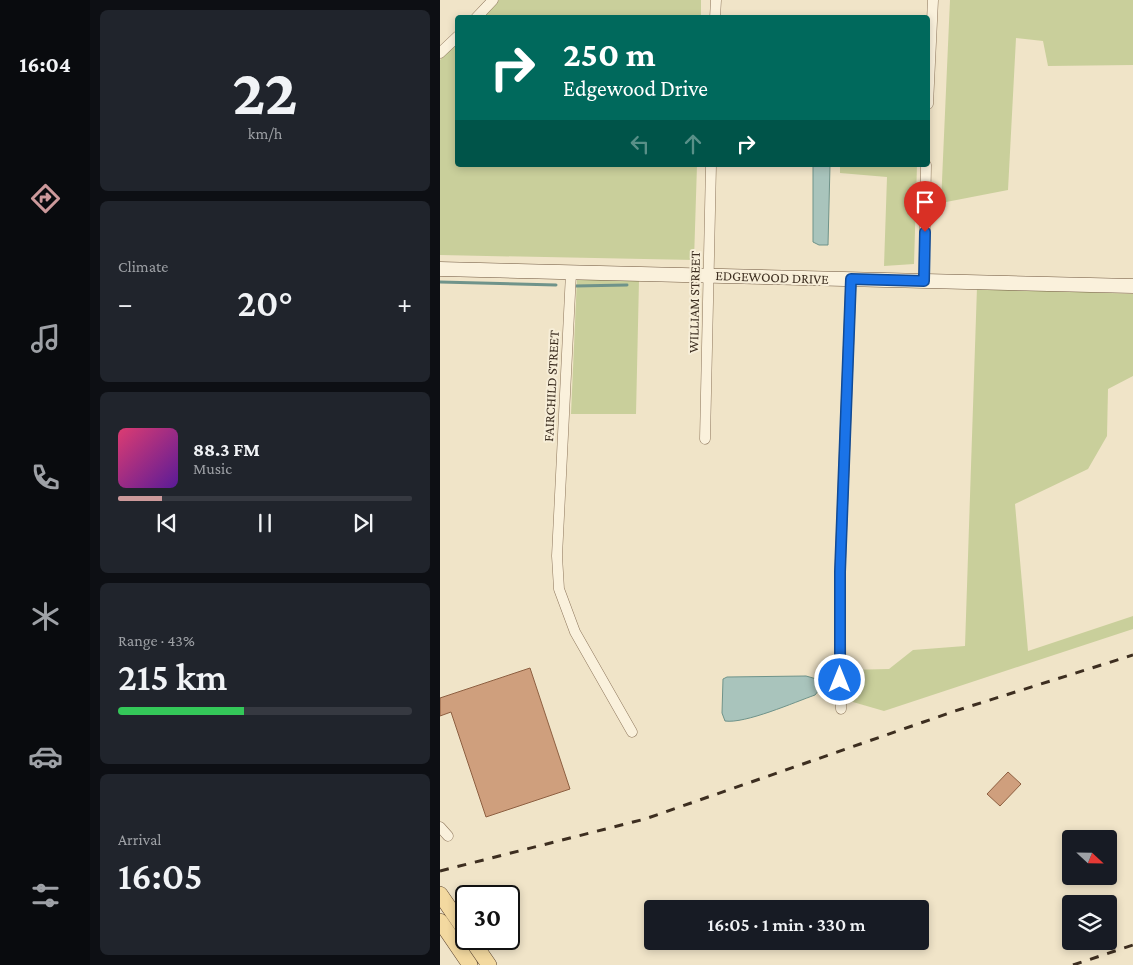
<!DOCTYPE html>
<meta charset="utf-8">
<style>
body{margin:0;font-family:"Crimson Pro",serif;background:#20242c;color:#f1f3f6;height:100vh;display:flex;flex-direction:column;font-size:19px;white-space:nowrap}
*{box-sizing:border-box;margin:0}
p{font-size:16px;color:#9ea1a6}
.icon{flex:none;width:28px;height:28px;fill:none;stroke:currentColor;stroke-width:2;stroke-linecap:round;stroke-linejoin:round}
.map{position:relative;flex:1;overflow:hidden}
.sheet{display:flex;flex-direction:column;gap:10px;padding:10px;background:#0d0f14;width:350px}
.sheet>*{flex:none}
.banner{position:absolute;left:15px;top:15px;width:475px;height:152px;border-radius:5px;box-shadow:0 2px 8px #0003;background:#00695c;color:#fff;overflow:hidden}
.needle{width:32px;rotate:112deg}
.controls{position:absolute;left:622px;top:830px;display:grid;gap:10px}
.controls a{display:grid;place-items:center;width:55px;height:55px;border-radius:5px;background:#171b24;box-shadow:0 2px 8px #0003;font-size:25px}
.speed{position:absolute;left:15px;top:885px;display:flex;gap:10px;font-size:25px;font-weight:700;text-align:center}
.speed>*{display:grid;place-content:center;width:65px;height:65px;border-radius:50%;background:#171b24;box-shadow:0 2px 8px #0003;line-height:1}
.speed .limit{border:2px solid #111;border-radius:8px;background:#fff;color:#111}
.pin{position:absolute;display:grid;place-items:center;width:42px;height:42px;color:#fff;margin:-51px -21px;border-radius:50% 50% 50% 0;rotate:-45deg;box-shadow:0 0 5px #0007}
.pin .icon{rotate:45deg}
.me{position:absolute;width:55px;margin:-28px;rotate:0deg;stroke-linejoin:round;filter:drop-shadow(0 0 4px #0008)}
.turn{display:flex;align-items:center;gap:18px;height:105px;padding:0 25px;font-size:22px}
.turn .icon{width:65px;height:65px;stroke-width:2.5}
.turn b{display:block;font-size:35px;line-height:42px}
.lanes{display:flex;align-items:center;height:48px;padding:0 25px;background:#0003;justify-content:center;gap:25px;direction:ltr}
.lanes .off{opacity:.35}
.big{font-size:38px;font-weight:600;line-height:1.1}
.sheet .tile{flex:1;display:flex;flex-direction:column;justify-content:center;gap:8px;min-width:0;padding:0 18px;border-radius:8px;background:#20242c}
.sheet .dial{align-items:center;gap:0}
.dial b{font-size:65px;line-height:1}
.song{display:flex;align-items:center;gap:15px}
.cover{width:60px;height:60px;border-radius:8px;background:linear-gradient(135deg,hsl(340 70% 55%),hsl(270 70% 35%))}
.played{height:5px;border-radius:2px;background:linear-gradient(90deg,#cc999b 15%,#363941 15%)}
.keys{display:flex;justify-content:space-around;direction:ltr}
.heat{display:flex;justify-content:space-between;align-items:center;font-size:28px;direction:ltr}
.charge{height:8px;border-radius:4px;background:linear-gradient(90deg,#34c759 43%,#363941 0)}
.trip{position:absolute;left:204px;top:900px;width:285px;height:50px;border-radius:5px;background:#171b24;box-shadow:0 2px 8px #0003;font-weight:600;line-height:50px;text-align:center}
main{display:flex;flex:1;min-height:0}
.dock{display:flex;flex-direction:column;width:90px;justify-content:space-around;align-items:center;background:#090b0e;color:#9ea1a6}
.dock .icon{width:35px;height:35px}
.dock .on{color:#cc999b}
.dock b{font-size:22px;color:#f1f3f6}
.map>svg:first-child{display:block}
</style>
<main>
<nav class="dock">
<b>16:04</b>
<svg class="icon on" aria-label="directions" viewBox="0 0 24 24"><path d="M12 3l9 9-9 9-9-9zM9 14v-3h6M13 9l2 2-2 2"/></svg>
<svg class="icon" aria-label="music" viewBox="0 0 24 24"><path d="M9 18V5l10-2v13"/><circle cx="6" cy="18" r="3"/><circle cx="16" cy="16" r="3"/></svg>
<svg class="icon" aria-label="phone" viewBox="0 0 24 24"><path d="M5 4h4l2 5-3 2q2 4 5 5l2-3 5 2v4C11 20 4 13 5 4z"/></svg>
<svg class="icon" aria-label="climate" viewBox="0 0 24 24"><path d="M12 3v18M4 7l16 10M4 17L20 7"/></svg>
<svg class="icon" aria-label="car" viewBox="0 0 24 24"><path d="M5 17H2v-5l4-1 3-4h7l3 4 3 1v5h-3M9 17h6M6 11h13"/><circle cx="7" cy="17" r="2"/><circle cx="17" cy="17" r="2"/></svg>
<svg class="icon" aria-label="filters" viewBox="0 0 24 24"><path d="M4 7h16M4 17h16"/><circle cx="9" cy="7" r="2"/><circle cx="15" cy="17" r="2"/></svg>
</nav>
<section class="sheet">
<div class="tile dial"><b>22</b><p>km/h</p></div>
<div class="tile"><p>Climate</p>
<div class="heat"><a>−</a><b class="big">20°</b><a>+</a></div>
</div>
<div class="tile">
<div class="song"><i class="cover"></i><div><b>88.3 FM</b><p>Music</p></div></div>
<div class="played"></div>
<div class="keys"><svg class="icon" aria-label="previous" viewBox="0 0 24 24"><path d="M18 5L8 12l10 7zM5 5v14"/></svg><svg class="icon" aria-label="pause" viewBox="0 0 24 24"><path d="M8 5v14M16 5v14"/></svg><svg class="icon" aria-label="next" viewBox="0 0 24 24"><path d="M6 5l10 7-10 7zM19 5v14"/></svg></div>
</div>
<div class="tile"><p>Range · 43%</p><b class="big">215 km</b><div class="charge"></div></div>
<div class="tile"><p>Arrival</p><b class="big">16:05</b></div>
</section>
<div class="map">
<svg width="693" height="965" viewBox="0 0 693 965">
<rect width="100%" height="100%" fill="#f0e4c8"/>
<path fill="#c9cf9b" d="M 59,0 L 261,0 L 261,17 L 42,18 Z
M 510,0 L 693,0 L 693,65 L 608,66 L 603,41 L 576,38 L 568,190 L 501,203 Z
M 17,42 L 18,165 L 257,165 L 254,260 L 0,255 L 0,60 Z
M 400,165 L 477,165 L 474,264 L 444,266 L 447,177 L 400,173 Z
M 137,278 L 199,280 L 196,414 L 131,414 Z
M 537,287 L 693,294 L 693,376 L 668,389 L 667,436 L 648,469 L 575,504 L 588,651 L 693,616 L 693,629 L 444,711 L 406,700 L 406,670 L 449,669 L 473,650 L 525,646 Z"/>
<path fill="#a9c4bc" stroke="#6f938a" d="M 373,165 L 390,165 L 388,245 L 379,245 L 373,242 Z
M 366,676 L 380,680 L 379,690 L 375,695 C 355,702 305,724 285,721 L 282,713 L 283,679 L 287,677 Z"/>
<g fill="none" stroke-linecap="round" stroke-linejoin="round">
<path stroke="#6f938a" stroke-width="3" d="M 0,282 L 116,285
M 135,286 L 187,285"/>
</g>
<path fill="#cf9f7d" stroke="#8d5f41" d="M 90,668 L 130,789 L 46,817 L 11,712 L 0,716 L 0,698 Z
M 568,772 L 581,784 L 560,806 L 547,794 Z"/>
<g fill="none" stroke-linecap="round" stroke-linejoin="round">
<g stroke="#8d765c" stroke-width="11">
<path id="street" d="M 36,18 L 53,0
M 275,18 L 276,0
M 0,53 L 18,36
M 488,104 L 493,0
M 131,273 L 117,556 L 119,589 L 135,632 L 192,732
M 484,281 L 486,165
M 265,439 L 271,165
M 401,709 L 400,572 L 411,279
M 0,827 L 8,836"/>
</g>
<g stroke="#6f573f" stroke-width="15">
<path id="secondary" d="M 0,269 L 693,286"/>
</g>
<g stroke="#5b4430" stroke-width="16">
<path id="primary" d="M 0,894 L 26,932
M 0,921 L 30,965
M 31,939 L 49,965"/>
</g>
<use href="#street" stroke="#faf1dc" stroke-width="10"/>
<use href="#secondary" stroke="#faf1dc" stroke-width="14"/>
<use href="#primary" stroke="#f3d9a0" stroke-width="15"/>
<path stroke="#3d2e20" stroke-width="3" stroke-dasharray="9 9" stroke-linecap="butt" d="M 0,871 L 205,819 L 515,711 L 693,655
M 633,965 L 693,945"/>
</g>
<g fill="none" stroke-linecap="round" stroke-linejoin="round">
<g stroke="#114b97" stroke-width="12">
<path id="route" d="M 400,680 L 400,572 L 411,279 L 484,281 L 485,232"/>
</g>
<use href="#route" stroke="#1a73e8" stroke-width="9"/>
</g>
<g text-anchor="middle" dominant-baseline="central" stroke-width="4" stroke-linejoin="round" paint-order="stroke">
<g font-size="14" fill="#3d2e20" stroke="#f7eed8">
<text transform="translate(332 277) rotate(2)">EDGEWOOD DRIVE</text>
<text transform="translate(254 302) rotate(-89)">WILLIAM STREET</text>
<text transform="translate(111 386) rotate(-87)">FAIRCHILD STREET</text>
</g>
</g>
</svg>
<div class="controls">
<a><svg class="needle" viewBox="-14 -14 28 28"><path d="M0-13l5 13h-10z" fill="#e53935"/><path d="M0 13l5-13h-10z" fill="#9ea1a6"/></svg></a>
<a><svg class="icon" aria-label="layers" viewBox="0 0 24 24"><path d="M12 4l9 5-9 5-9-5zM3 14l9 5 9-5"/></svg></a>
</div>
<div class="speed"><div class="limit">30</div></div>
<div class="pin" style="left:485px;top:232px;background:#d93025"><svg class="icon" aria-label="arrive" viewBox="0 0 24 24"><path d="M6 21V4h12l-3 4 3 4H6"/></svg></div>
<svg class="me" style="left:400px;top:680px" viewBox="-20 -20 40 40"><circle r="17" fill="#1a73e8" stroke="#fff" stroke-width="3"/><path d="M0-11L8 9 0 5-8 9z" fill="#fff"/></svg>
<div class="trip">16:05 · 1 min · 330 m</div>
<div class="banner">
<div class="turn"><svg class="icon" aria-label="right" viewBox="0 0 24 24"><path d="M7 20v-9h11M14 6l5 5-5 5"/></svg><div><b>250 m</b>Edgewood Drive</div></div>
<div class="lanes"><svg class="icon off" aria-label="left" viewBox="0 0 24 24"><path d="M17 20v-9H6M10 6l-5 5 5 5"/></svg><svg class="icon off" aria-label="ahead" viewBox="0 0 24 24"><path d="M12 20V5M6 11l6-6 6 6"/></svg><svg class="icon" aria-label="right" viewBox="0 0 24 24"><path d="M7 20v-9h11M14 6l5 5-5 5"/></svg></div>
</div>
</div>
</main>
